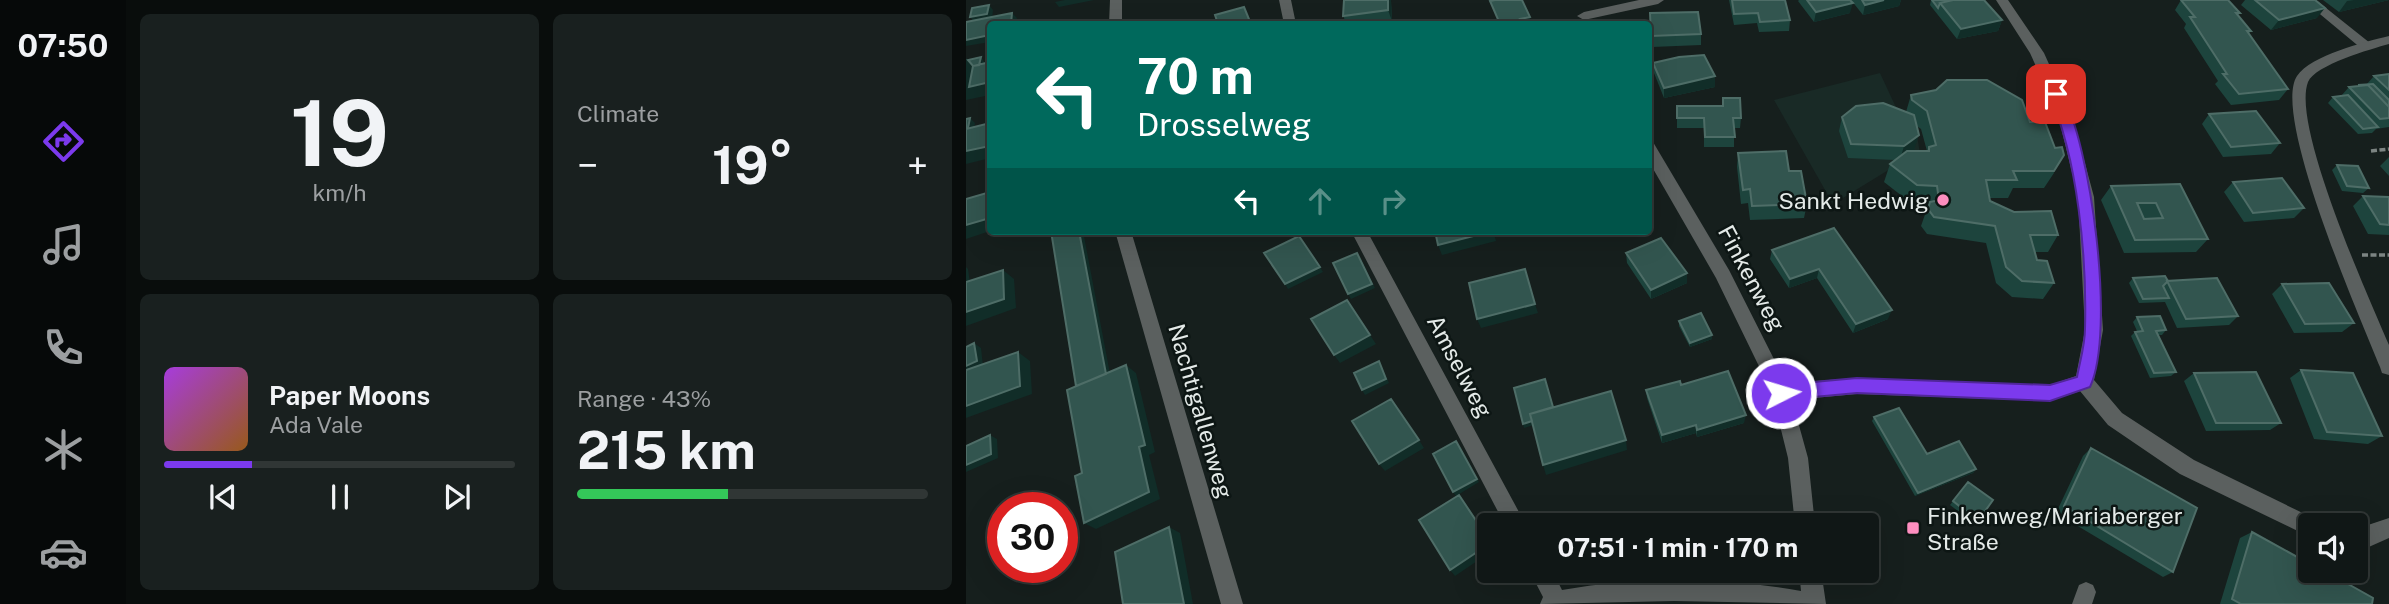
<!DOCTYPE html>
<meta charset="utf-8">
<style>
body{margin:0;font-family:"Public Sans",sans-serif;background:#19201f;color:#f1f3f6;height:100vh;display:flex;flex-direction:column;font-size:26px;white-space:nowrap}
*{box-sizing:border-box;margin:0}
p{font-size:23px;color:#9c9fa1}
.icon{flex:none;width:38px;height:38px;fill:none;stroke:currentColor;stroke-width:2;stroke-linecap:round;stroke-linejoin:round}
.map{position:relative;flex:1;overflow:hidden}
.panel{display:flex;flex-direction:column;gap:14px;padding:14px;background:#090d0c;width:840px}
.panel>*{flex:none}
.guide{position:absolute;left:21px;top:21px;width:665px;height:214px;border-radius:7px;box-shadow:0 7px 28px #0002,0 0 0 2px #303635;background:#00695c;color:#fff;overflow:hidden}
.buttons{position:absolute;left:1332px;top:513px;display:grid;gap:14px}
.buttons a{display:grid;place-items:center;width:70px;height:70px;border-radius:7px;background:#101716;box-shadow:0 7px 28px #0002,0 0 0 2px #303635;font-size:35px}
.speed{position:absolute;left:21px;top:492px;display:flex;gap:14px;font-size:35px;font-weight:700;text-align:center}
.speed>*{display:grid;place-content:center;width:91px;height:91px;border-radius:50%;background:#101716;box-shadow:0 7px 28px #0002,0 0 0 2px #303635;line-height:1}
.speed .limit{border:10px solid #d22;background:#fff;color:#111}
.pin{position:absolute;display:grid;place-items:center;width:60px;height:60px;color:#fff;margin:-30px;border-radius:14px;box-shadow:0 4px 10px #0006}
.me{position:absolute;width:77px;margin:-38px;rotate:85deg;stroke-linejoin:round;filter:drop-shadow(0 0 5px #0008)}
.turn{display:flex;align-items:center;gap:24px;height:147px;padding:0 35px;font-size:32px}
.turn .icon{width:91px;height:91px;stroke-width:2.5}
.turn b{display:block;font-size:49px;line-height:60px}
.lanes{display:flex;align-items:center;height:66px;padding:0 35px;background:#0003;justify-content:center;gap:35px;direction:ltr}
.lanes .off{opacity:.35}
.big{font-size:52px;font-weight:700;line-height:1.1}
.panel .widget{flex:1;display:flex;flex-direction:column;justify-content:center;gap:10px;min-width:0;padding:0 24px;border-radius:10px;background:#19201f}
.panel .dial{align-items:center;gap:0}
.dial b{font-size:91px;line-height:1}
.song{display:flex;align-items:center;gap:21px}
.cover{width:84px;height:84px;border-radius:10px;background:linear-gradient(135deg,hsl(280 70% 55%),hsl(30 70% 35%))}
.played{height:7px;border-radius:4px;background:linear-gradient(90deg,#7c3aed 25%,#303635 25%)}
.keys{display:flex;justify-content:space-around;direction:ltr}
.heat{display:flex;justify-content:space-between;align-items:center;font-size:38px;direction:ltr}
.charge{height:10px;border-radius:5px;background:linear-gradient(90deg,#34c759 43%,#303635 0)}
.panel .tiles{flex:1;display:grid;gap:14px;grid-template-columns:repeat(2,1fr)}
.trip{position:absolute;left:511px;top:513px;width:402px;height:70px;border-radius:7px;background:#101716;box-shadow:0 7px 28px #0002,0 0 0 2px #303635;font-weight:700;line-height:70px;text-align:center}
main{display:flex;flex:1;min-height:0}
.menu{display:flex;flex-direction:column;width:126px;justify-content:space-around;align-items:center;background:#060909;color:#9c9fa1}
.menu .icon{width:49px;height:49px}
.menu .active{color:#7c3aed}
.menu b{font-size:32px;color:#f1f3f6}
.map>svg:first-child{display:block}
</style>
<main>
<nav class="menu">
<b>07:50</b>
<svg class="icon active" aria-label="directions" viewBox="0 0 24 24"><path d="M12 3l9 9-9 9-9-9zM9 14v-3h6M13 9l2 2-2 2"/></svg>
<svg class="icon" aria-label="music" viewBox="0 0 24 24"><path d="M9 18V5l10-2v13"/><circle cx="6" cy="18" r="3"/><circle cx="16" cy="16" r="3"/></svg>
<svg class="icon" aria-label="phone" viewBox="0 0 24 24"><path d="M5 4h4l2 5-3 2q2 4 5 5l2-3 5 2v4C11 20 4 13 5 4z"/></svg>
<svg class="icon" aria-label="climate" viewBox="0 0 24 24"><path d="M12 3v18M4 7l16 10M4 17L20 7"/></svg>
<svg class="icon" aria-label="car" viewBox="0 0 24 24"><path d="M5 17H2v-5l4-1 3-4h7l3 4 3 1v5h-3M9 17h6M6 11h13"/><circle cx="7" cy="17" r="2"/><circle cx="17" cy="17" r="2"/></svg>
</nav>
<section class="panel">
<div class="tiles">
<div class="widget dial"><b>19</b><p>km/h</p></div>
<div class="widget"><p>Climate</p>
<div class="heat"><a>−</a><b class="big">19°</b><a>+</a></div>
</div>
<div class="widget">
<div class="song"><i class="cover"></i><div><b>Paper Moons</b><p>Ada Vale</p></div></div>
<div class="played"></div>
<div class="keys"><svg class="icon" aria-label="previous" viewBox="0 0 24 24"><path d="M18 5L8 12l10 7zM5 5v14"/></svg><svg class="icon" aria-label="pause" viewBox="0 0 24 24"><path d="M8 5v14M16 5v14"/></svg><svg class="icon" aria-label="next" viewBox="0 0 24 24"><path d="M6 5l10 7-10 7zM19 5v14"/></svg></div>
</div>
<div class="widget"><p>Range · 43%</p><b class="big">215 km</b><div class="charge"></div></div>
</div>
</section>
<div class="map">
<svg width="1423" height="604" viewBox="0 0 1423 604">
<rect width="100%" height="100%" fill="#161f1d"/>
<path fill="#192a26" d="M 914,73 L 934,116 L 950,129 L 955,160 L 929,166 L 867,204 L 808,100 Z"/>
<g fill="none" stroke-linecap="round" stroke-linejoin="round">
<path stroke="#7c8482" stroke-width="3.5" stroke-dasharray="6 2.5" stroke-linecap="butt" d="M 1405,151 L 1423,149
M 1396,255 L 1423,255"/>
<path fill="#5b605f" fill-rule="evenodd" d="M 1337,0 L 1350,0 L 1404,43 L 1404,49 L 1396,49 Z
M 1120,582 L 1127,585 L 1130,592 L 1126,604 L 1106,604 L 1113,585 Z"/>
<path fill="#5b605f" fill-rule="evenodd" d="M 144,0 L 156,0 L 156,24 L 143,24 Z
M 313,0 L 325,0 L 330,24 L 318,24 Z
M 673,0 L 698,0 L 692,4 L 618,20 L 611,16 L 618,12 Z
M 1030,0 L 1042,0 L 1078,53 L 1106,115 L 1128,197 L 1137,330 L 1128,380 L 1156,413 L 1228,460 L 1351,520 L 1354,525 L 1344,525 L 1344,537 L 1214,474 L 1142,425 L 1114,391 L 1084,401 L 891,394 L 826,400 L 842,458 L 849,525 L 829,525 L 822,458 L 806,393 L 750,278 L 682,160 L 682,141 L 687,142 L 763,270 L 820,383 L 891,378 L 1084,385 L 1110,376 L 1119,330 L 1112,197 L 1092,115 L 1064,53 Z
M 1423,36 L 1423,44 C 1405,49 1349,65 1342,82 C 1325,126 1403,298 1423,345 L 1423,375 L 1416,373 L 1414,367 C 1395,320 1305,115 1331,76 C 1345,55 1399,42 1423,36 Z
M 149,231 L 165,231 L 277,604 L 255,604 Z
M 385,231 L 401,231 L 560,525 L 539,525 Z
M 1423,518 L 1423,538 L 1396,550 L 1390,549 L 1390,529 Z
M 563,570 L 586,570 L 596,590 C 675,576 756,577 835,591 L 833,570 L 855,570 L 860,604 L 708,601 L 574,604 L 577,597 Z"/>
</g>
<path fill="#1d443d" fill-rule="evenodd" d="M 763,0 L 819,0 L 824,20 L 823,31 L 793,32 L 791,23 L 768,25 Z
M 833,0 L 884,0 L 884,13 L 848,22 L 832,1 Z
M 885,0 L 935,0 L 933,6 L 897,15 Z
M 965,0 L 1018,0 L 1036,20 L 1032,31 L 991,39 L 964,5 Z
M 1215,0 L 1274,13 L 1272,16 L 1285,31 L 1283,34 L 1322,89 L 1313,100 L 1265,105 L 1249,84 L 1252,81 L 1218,28 L 1220,24 L 1209,10 Z
M 1279,0 L 1349,0 L 1351,18 L 1305,30 L 1275,5 Z
M 1357,0 L 1423,0 L 1373,12 Z
M 425,1 L 426,21 L 395,24 L 381,24 L 377,16 Z
M 684,13 L 735,34 L 735,45 L 686,47 Z
M 687,63 L 749,87 L 698,98 L 688,73 Z
M 1423,74 L 1423,127 L 1410,129 L 1406,133 L 1392,134 L 1362,103 L 1367,97 L 1375,96 L 1383,87 L 1400,85 L 1408,76 Z
M 945,95 L 1064,122 L 1079,122 L 1088,173 L 1078,188 L 1047,188 L 1042,198 L 1023,198 L 1024,201 L 1092,235 L 1082,252 L 1069,252 L 1071,260 L 1088,283 L 1077,299 L 1046,297 L 1030,283 L 1020,243 L 961,234 L 955,226 L 963,203 L 945,203 L 918,182 L 924,164 L 929,160 L 882,158 L 873,131 L 876,117 L 940,112 ZM 951,126 L 955,129 L 961,151 L 946,151 L 948,150 Z
M 757,98 L 775,118 L 774,128 L 768,128 L 768,147 L 738,147 L 738,128 L 711,128 L 711,106 L 756,106 Z
M 1243,114 L 1314,143 L 1305,154 L 1257,157 L 1236,124 Z
M 772,153 L 841,204 L 838,218 L 784,220 L 782,203 L 775,204 L 771,167 Z
M 1423,157 L 1423,176 L 1414,166 Z
M 1371,165 L 1403,188 L 1397,193 L 1376,191 L 1366,170 Z
M 1267,182 L 1338,208 L 1328,218 L 1278,222 L 1258,192 Z
M 1214,184 L 1242,239 L 1230,252 L 1158,253 L 1135,200 L 1145,186 Z
M 1397,196 L 1423,197 L 1423,235 L 1402,234 L 1387,206 Z
M 868,228 L 922,319 L 887,333 L 851,278 L 823,288 L 804,259 L 806,250 Z
M 660,253 L 721,273 L 721,283 L 685,299 L 661,263 Z
M 1167,278 L 1202,281 L 1272,316 L 1263,325 L 1211,328 L 1199,302 L 1173,303 L 1163,283 Z
M 1316,284 L 1388,323 L 1376,332 L 1328,333 L 1306,294 Z
M 1171,317 L 1200,330 L 1196,335 L 1192,335 L 1210,372 L 1205,376 L 1184,378 L 1165,336 L 1169,332 L 1171,331 L 1167,322 Z
M 713,321 L 746,335 L 746,339 L 724,347 L 713,326 Z
M 1335,370 L 1416,436 L 1402,444 L 1348,439 L 1324,378 Z
M 1228,373 L 1315,423 L 1304,430 L 1240,431 L 1218,381 Z
M 715,385 L 778,423 L 731,437 L 730,433 L 696,443 L 681,398 L 680,390 Z
M 908,417 L 961,454 L 1010,469 L 1007,473 L 949,496 L 906,421 Z
M 1125,448 L 1207,572 L 1197,577 L 1090,513 L 1117,456 Z
M 1002,482 L 1012,521 L 1009,524 L 984,505 Z
M 1286,532 L 1406,604 L 1254,604 L 1274,538 Z"/>
<path fill="#112d28" d="M 99,0 L 128,0 L 93,7 L 89,2 Z
M 422,0 L 425,0 L 426,21 L 422,10 Z
M 918,0 L 935,0 L 933,6 L 897,15 L 899,5 Z
M 1388,0 L 1423,0 L 1373,12 L 1381,1 Z
M 887,3 L 884,13 L 848,22 L 850,12 Z
M 23,5 L 27,10 L 26,19 L 9,23 L 4,17 Z
M 1359,8 L 1351,18 L 1305,30 L 1313,20 Z
M 46,13 L 51,18 L 50,24 L 45,24 Z
M 564,17 L 565,22 L 555,24 L 554,19 Z
M 1036,20 L 1032,31 L 991,39 L 995,29 Z
M 24,35 L 24,42 L 0,46 L 0,40 Z
M 15,57 L 19,63 L 18,73 L 24,82 L 24,95 L 0,100 L 0,58 L 10,68 Z
M 749,76 L 749,87 L 698,98 L 698,88 Z
M 4,118 L 9,123 L 7,135 L 2,130 Z
M 953,135 L 948,150 L 934,160 L 938,146 Z
M 24,146 L 24,158 L 0,164 L 0,151 Z
M 24,218 L 24,231 L 0,239 L 0,225 Z
M 113,231 L 117,231 L 145,379 L 116,390 Z
M 527,231 L 530,241 L 476,255 L 472,245 Z
M 394,258 L 409,288 L 385,299 L 382,294 Z
M 0,267 L 2,269 L 4,283 L 0,285 Z
M 354,267 L 357,272 L 322,289 L 319,284 Z
M 853,269 L 851,278 L 823,288 L 824,279 Z
M 37,270 L 48,279 L 50,308 L 0,326 L 0,312 Z
M 721,273 L 721,283 L 685,299 L 685,290 Z
M 569,304 L 572,313 L 515,328 L 511,319 Z
M 926,310 L 922,319 L 887,333 L 890,324 Z
M 404,335 L 410,344 L 374,363 L 368,355 Z
M 746,335 L 746,339 L 724,347 L 724,343 Z
M 8,343 L 15,348 L 17,366 L 0,372 L 0,366 Z
M 52,352 L 64,361 L 66,394 L 0,418 L 0,406 Z
M 413,361 L 423,383 L 399,395 L 396,390 Z
M 160,365 L 170,373 L 189,452 L 183,455 L 194,499 L 130,529 L 118,523 L 173,447 Z
M 589,414 L 590,418 L 558,428 L 557,424 Z
M 780,415 L 778,423 L 731,437 L 731,430 Z
M 730,425 L 730,433 L 696,443 L 696,435 Z
M 24,435 L 31,439 L 32,458 L 0,472 L 0,465 Z
M 453,440 L 458,448 L 419,471 L 413,464 Z
M 660,440 L 661,450 L 580,475 L 577,465 Z
M 1010,469 L 1007,473 L 949,496 L 952,493 Z
M 511,479 L 513,482 L 490,496 L 487,492 Z
M 203,527 L 214,533 L 227,604 L 218,604 Z
M 523,544 L 523,553 L 489,576 L 484,570 Z"/>
<path fill="#32554f" stroke="#4e6d67" stroke-width="2" fill-rule="evenodd" d="M 378,0 L 422,0 L 422,10 L 377,16 Z
M 529,0 L 556,0 L 564,17 L 554,19 L 557,24 L 534,24 L 524,1 Z
M 766,0 L 819,0 L 824,20 L 794,22 L 792,13 L 768,14 Z
M 841,0 L 884,0 L 887,3 L 850,12 Z
M 896,0 L 918,0 L 899,5 Z
M 966,0 L 987,0 L 974,3 L 972,8 Z
M 987,0 L 1018,0 L 1036,20 L 995,29 L 974,3 Z
M 1215,0 L 1262,0 L 1274,13 L 1270,13 L 1285,31 L 1281,31 L 1322,89 L 1273,94 L 1257,74 L 1261,74 L 1224,17 L 1229,17 Z
M 1289,0 L 1349,0 L 1359,8 L 1313,20 Z
M 23,5 L 21,14 L 4,17 L 6,8 Z
M 278,7 L 285,24 L 252,24 L 249,15 Z
M 732,12 L 735,34 L 685,36 L 684,13 Z
M 46,13 L 45,24 L 24,24 L 24,35 L 0,40 L 0,22 Z
M 738,55 L 749,76 L 698,88 L 687,63 L 713,57 Z
M 15,57 L 13,65 L 7,66 L 2,60 Z
M 24,62 L 24,82 L 3,87 L 7,66 Z
M 1423,74 L 1423,90 L 1408,76 Z
M 981,80 L 1021,80 L 1056,100 L 1064,122 L 1079,122 L 1089,148 L 1096,147 L 1098,155 L 1088,171 L 1047,171 L 1051,180 L 1020,180 L 1024,201 L 1048,212 L 1085,211 L 1092,235 L 1064,235 L 1071,260 L 1081,261 L 1088,283 L 1056,281 L 1040,267 L 1029,226 L 968,217 L 962,209 L 964,202 L 973,200 L 971,186 L 951,185 L 924,164 L 941,151 L 963,151 L 963,147 L 970,145 L 961,111 L 946,100 L 945,95 L 970,90 Z
M 1407,84 L 1423,100 L 1423,107 L 1402,85 L 1392,85 Z
M 1402,85 L 1423,107 L 1423,118 L 1414,119 L 1383,87 Z
M 1382,95 L 1412,127 L 1397,129 L 1367,97 Z
M 757,98 L 774,98 L 775,118 L 767,118 L 769,137 L 739,137 L 738,118 L 711,118 L 711,106 L 757,106 Z
M 917,103 L 948,115 L 953,135 L 938,146 L 885,144 L 876,117 L 890,106 Z
M 1290,111 L 1314,143 L 1265,147 L 1243,114 Z
M 4,118 L 2,128 L 0,129 L 0,119 Z
M 24,123 L 24,146 L 0,151 L 0,129 Z
M 820,151 L 823,171 L 835,171 L 841,204 L 786,206 L 784,189 L 777,190 L 772,153 Z
M 1371,165 L 1392,166 L 1403,188 L 1381,186 Z
M 1316,178 L 1338,208 L 1287,213 L 1267,182 Z
M 1214,184 L 1242,239 L 1169,240 L 1145,186 ZM 1171,203 L 1190,203 L 1197,218 L 1178,219 Z
M 24,192 L 24,218 L 0,225 L 0,199 Z
M 1397,196 L 1423,197 L 1423,225 L 1414,224 Z
M 868,228 L 926,310 L 890,324 L 853,269 L 824,279 L 806,250 Z
M 85,231 L 113,231 L 140,374 L 110,386 Z
M 469,231 L 527,231 L 472,245 Z
M 333,236 L 354,267 L 319,284 L 298,253 Z
M 695,238 L 721,273 L 685,290 L 660,253 Z
M 391,253 L 406,284 L 382,294 L 367,263 Z
M 559,269 L 569,304 L 511,319 L 503,283 Z
M 37,270 L 38,299 L 0,312 L 0,282 Z
M 1199,276 L 1202,281 L 1197,286 L 1203,298 L 1177,299 L 1167,278 Z
M 1251,278 L 1272,316 L 1220,319 L 1201,281 Z
M 1363,283 L 1388,323 L 1339,324 L 1316,284 Z
M 381,300 L 404,335 L 368,355 L 345,319 Z
M 735,313 L 746,335 L 724,343 L 713,321 Z
M 1194,316 L 1200,330 L 1190,331 L 1210,372 L 1188,373 L 1169,332 L 1177,331 L 1171,317 Z
M 8,343 L 11,361 L 0,366 L 0,347 Z
M 52,352 L 54,386 L 0,406 L 0,370 Z
M 413,361 L 420,379 L 396,390 L 388,373 Z
M 160,365 L 179,445 L 173,447 L 183,492 L 118,523 L 109,476 L 116,473 L 101,390 Z
M 1335,370 L 1387,373 L 1416,436 L 1361,432 Z
M 762,371 L 780,415 L 731,430 L 730,425 L 696,435 L 680,390 L 714,381 L 715,385 Z
M 1290,372 L 1315,423 L 1250,423 L 1228,373 Z
M 579,379 L 587,407 L 564,414 L 566,421 L 557,424 L 548,388 Z
M 645,391 L 660,440 L 577,465 L 564,414 Z
M 425,399 L 453,440 L 413,464 L 386,421 Z
M 933,408 L 961,454 L 993,441 L 1010,469 L 952,493 L 908,417 Z
M 24,435 L 25,454 L 0,465 L 0,446 Z
M 490,441 L 511,479 L 487,492 L 467,454 Z
M 1125,448 L 1231,508 L 1207,572 L 1098,506 Z
M 1002,482 L 1027,500 L 1012,521 L 987,501 Z
M 493,495 L 523,540 L 523,544 L 484,570 L 453,520 Z
M 203,527 L 218,604 L 157,604 L 149,552 Z
M 1286,532 L 1344,564 L 1344,570 L 1357,570 L 1407,598 L 1406,604 L 1275,604 L 1266,599 Z"/>
<path fill="#7c3aed" stroke="#51269a" stroke-width="2" d="M 1090,90 L 1095,91 C 1125,145 1150,331 1124,387 L 1084,401 L 891,393 L 815,400 L 809,398 L 807,393 L 815,385 L 891,378 L 1084,385 L 1111,377 C 1114,361 1119,345 1119,329 C 1121,259 1112,158 1083,94 Z"/>
<g fill="#fd8ebf" stroke="#0d1614" stroke-width="2.5">
<circle cx="977" cy="200" r="7"/>
<rect x="940" y="521" width="14" height="14" rx="3.5"/>
</g>
<g text-anchor="middle" dominant-baseline="central" stroke-width="5" stroke-linejoin="round" paint-order="stroke">
<g font-size="23" fill="#e4eae8" stroke="#0d1614" text-anchor="end">
<text x="963" y="200">Sankt Hedwig</text>
<text x="961" y="515" text-anchor="start">Finkenweg/Mariaberger<tspan x="961" dy="26">Straße</tspan></text>
</g>
<g font-size="23" fill="#e4eae8" stroke="#0d1614">
<text transform="translate(786 278) rotate(62)">Finkenweg</text>
<text transform="translate(494 366) rotate(62)">Amselweg</text>
<text transform="translate(235 411) rotate(74)">Nachtigallenweg</text>
</g>
</g>
</svg>
<div class="buttons">
<a><svg class="icon" aria-label="sound" viewBox="0 0 24 24"><path d="M4 9h4l5-4v14l-5-4H4zM17 9q2 3 0 6"/></svg></a>
</div>
<div class="speed"><div class="limit">30</div></div>
<div class="pin" style="left:1090px;top:94px;background:#d93025"><svg class="icon" aria-label="arrive" viewBox="0 0 24 24"><path d="M6 21V4h12l-3 4 3 4H6"/></svg></div>
<svg class="me" style="left:815px;top:393px" viewBox="-20 -20 40 40"><circle r="17" fill="#7c3aed" stroke="#fff" stroke-width="3"/><path d="M0-11L8 9 0 5-8 9z" fill="#fff"/></svg>
<div class="trip">07:51 · 1 min · 170 m</div>
<div class="guide">
<div class="turn"><svg class="icon" aria-label="left" viewBox="0 0 24 24"><path d="M17 20v-9H6M10 6l-5 5 5 5"/></svg><div><b>70 m</b>Drosselweg</div></div>
<div class="lanes"><svg class="icon" aria-label="left" viewBox="0 0 24 24"><path d="M17 20v-9H6M10 6l-5 5 5 5"/></svg><svg class="icon off" aria-label="ahead" viewBox="0 0 24 24"><path d="M12 20V5M6 11l6-6 6 6"/></svg><svg class="icon off" aria-label="right" viewBox="0 0 24 24"><path d="M7 20v-9h11M14 6l5 5-5 5"/></svg></div>
</div>
</div>
</main>
